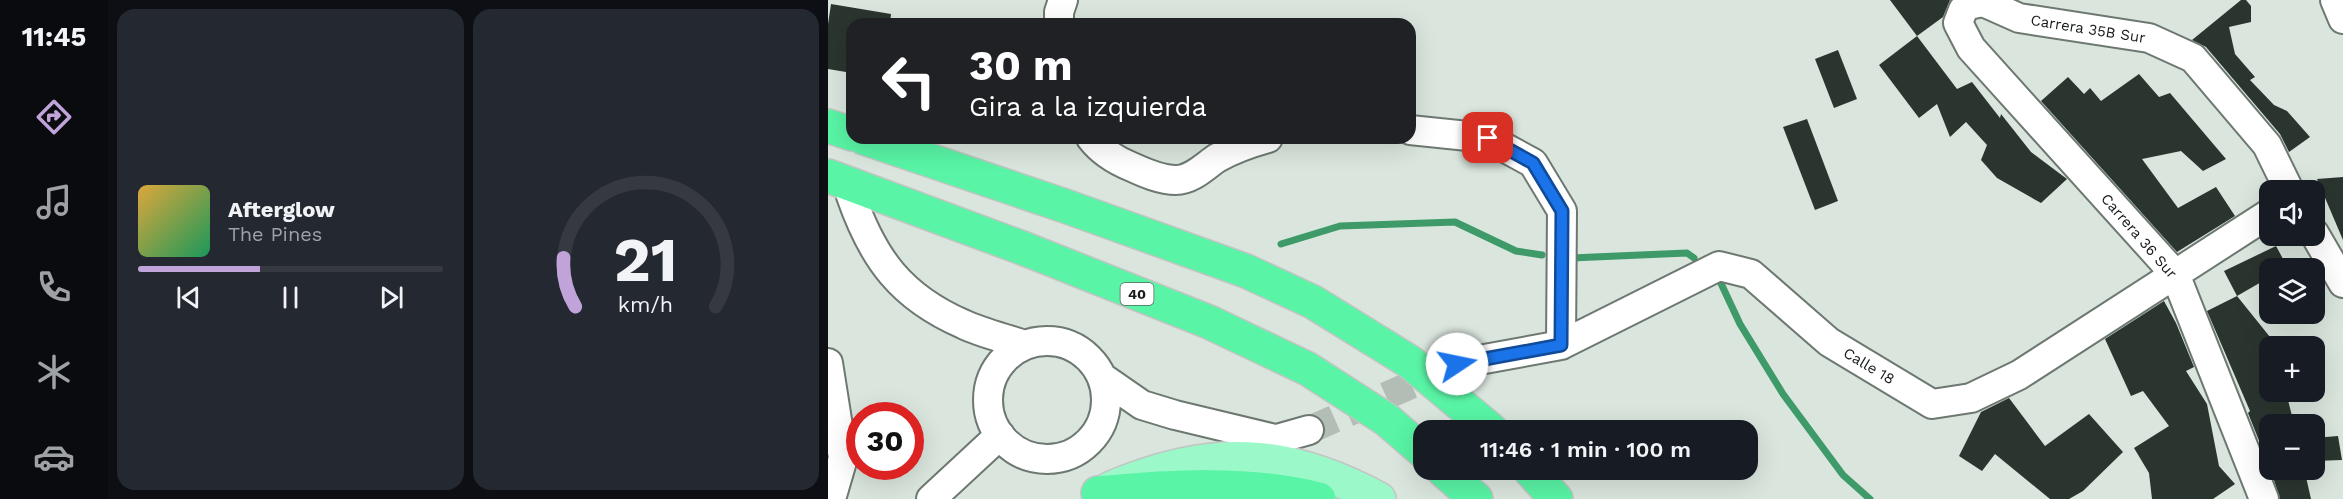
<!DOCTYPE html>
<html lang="es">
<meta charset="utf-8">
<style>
body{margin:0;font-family:"Work Sans",sans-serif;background:#242831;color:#f1f3f6;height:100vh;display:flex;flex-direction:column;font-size:22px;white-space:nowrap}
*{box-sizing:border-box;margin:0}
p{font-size:20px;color:#9ea1a6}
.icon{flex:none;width:33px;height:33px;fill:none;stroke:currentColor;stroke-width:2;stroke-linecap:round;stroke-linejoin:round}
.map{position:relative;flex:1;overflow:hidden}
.sheet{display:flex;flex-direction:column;gap:9px;padding:9px;background:#0d0f14;width:720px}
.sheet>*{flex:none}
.guide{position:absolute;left:18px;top:18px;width:570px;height:126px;border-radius:18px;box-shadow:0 6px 24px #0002;background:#202124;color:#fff;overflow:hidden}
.controls{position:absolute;left:1431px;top:180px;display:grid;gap:12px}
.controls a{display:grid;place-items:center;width:66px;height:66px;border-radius:12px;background:#171b24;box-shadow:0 6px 24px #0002;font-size:30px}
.speed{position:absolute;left:18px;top:402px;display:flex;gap:12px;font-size:30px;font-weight:700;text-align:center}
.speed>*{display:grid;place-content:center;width:78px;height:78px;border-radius:50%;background:#171b24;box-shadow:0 6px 24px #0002;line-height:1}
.speed .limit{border:9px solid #d22;background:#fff;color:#111}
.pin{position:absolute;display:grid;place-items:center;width:51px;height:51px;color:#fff;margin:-26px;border-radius:12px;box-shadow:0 3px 9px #0006}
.me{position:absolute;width:66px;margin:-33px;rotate:79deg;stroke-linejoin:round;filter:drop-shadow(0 0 4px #0008)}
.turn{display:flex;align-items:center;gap:21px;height:126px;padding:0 24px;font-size:27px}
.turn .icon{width:78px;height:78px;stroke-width:2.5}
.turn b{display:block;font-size:42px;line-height:51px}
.sheet .widget{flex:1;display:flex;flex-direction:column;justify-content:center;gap:9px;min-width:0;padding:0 21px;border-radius:18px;background:#242831}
.sheet .dial{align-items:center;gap:0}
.dial svg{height:156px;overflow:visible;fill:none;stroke:#363941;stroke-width:7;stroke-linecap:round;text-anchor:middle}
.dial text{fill:#f1f3f6;stroke:none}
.song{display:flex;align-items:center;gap:18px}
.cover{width:72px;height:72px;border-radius:9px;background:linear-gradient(135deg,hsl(40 70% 55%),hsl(150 70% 35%))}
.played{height:6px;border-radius:3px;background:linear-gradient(90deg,#c0a3d9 40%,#363941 40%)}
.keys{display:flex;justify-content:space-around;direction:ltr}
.sheet .tiles{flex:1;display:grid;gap:9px;grid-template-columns:repeat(2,1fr)}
.trip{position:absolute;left:585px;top:420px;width:345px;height:60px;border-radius:18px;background:#171b24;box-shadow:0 6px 24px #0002;font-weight:600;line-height:60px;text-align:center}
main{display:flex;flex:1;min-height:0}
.tabs{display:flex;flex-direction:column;width:108px;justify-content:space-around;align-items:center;background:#090b0e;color:#9ea1a6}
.tabs .icon{width:42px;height:42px}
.tabs .current{color:#c0a3d9}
.tabs b{font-size:27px;color:#f1f3f6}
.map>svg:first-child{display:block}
</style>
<main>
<nav class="tabs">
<b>11:45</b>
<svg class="icon current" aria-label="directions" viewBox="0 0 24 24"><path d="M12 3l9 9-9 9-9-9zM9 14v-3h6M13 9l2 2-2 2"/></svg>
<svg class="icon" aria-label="music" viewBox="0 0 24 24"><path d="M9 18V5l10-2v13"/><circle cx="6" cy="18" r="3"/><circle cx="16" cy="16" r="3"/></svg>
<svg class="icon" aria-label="phone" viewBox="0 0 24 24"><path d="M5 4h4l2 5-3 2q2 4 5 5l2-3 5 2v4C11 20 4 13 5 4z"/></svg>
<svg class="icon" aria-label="climate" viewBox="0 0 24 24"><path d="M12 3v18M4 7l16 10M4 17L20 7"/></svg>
<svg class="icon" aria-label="car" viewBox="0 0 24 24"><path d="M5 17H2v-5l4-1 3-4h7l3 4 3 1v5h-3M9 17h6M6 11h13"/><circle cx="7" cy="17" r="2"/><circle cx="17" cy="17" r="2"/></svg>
</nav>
<section class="sheet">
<div class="tiles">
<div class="widget">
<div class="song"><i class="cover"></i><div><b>Afterglow</b><p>The Pines</p></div></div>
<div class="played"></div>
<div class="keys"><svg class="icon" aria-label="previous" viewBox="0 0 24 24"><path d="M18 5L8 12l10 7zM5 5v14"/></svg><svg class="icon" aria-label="pause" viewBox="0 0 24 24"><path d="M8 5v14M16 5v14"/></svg><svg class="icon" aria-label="next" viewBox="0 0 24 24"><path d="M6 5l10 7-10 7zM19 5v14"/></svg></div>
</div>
<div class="widget dial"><svg viewBox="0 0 100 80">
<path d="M14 69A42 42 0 1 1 86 69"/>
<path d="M14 69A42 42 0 0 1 8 44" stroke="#c0a3d9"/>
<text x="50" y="56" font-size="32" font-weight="700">21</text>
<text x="50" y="72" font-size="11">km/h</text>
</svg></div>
</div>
</section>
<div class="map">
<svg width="1515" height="499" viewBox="0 0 1515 499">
<rect width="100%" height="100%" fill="#d9e5dd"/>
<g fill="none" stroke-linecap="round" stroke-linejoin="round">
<path stroke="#3e9a69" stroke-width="7" d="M 453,244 L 512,226 L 627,222 L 688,251 L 714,255
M 743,258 L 859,253 L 866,258
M 890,277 L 912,324 L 955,394 L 1015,475 L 1042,499"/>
</g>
<path fill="#2b352f" d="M 1062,0 L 1122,0 L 1115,17 L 1089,36 Z
M 1413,0 L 1418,0 L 1423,6 L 1423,22 L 1401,27 L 1407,54 L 1427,77 L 1422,80 L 1446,105 L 1459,111 L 1482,137 L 1461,152 L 1452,134 L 1378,47 L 1364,40 Z
M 3,4 L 63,14 L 62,24 L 24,24 L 24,73 L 0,69 L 0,24 Z
M 1089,36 L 1129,89 L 1144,82 L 1172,118 L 1173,114 L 1203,152 L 1239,179 L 1213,203 L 1169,178 L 1153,160 L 1159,145 L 1138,122 L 1122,137 L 1109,104 L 1091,118 L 1051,65 Z
M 1010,50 L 1029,99 L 1006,108 L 987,59 Z
M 1311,74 L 1331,97 L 1342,93 L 1398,159 L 1375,171 L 1353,151 L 1314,159 L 1350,208 L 1388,187 L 1407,216 L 1349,252 L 1213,101 L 1240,77 L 1256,94 L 1262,88 L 1273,101 Z
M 979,119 L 1010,201 L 987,210 L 955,127 Z
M 1515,177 L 1515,240 L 1489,179 Z
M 1448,246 L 1460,268 L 1442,268 L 1442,277 L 1409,296 L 1396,271 Z
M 1409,296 L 1442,337 L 1442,392 L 1458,392 L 1466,424 L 1442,424 L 1442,468 L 1420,413 L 1422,411 L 1379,311 Z
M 1336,301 L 1348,323 L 1366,367 L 1358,371 L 1379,404 L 1391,466 L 1407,484 L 1385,499 L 1324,499 L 1321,473 L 1306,448 L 1341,426 L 1315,391 L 1303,396 L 1277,339 Z
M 1181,398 L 1217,446 L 1261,414 L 1295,452 L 1255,491 L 1241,499 L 1222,499 L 1167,454 L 1154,471 L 1131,456 L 1153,412 Z
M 1510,436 L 1514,460 L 1486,461 L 1486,438 Z
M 1445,477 L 1478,477 L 1483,499 L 1452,499 Z"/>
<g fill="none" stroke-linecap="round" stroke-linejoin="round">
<path stroke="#b2bdb6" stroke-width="28" stroke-dasharray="28 14" stroke-linecap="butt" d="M 481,430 L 619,369"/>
<g stroke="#6d7871" stroke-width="32">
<path id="minor" d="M 1507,0 L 1515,19
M 231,24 L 231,12 L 235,0
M 582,130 L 659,138 L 705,163 L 734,211 L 733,345
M 263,138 C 273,151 289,161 304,167 C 317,173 333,180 348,180 C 364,180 377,166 389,158 C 405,149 422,143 440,138
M 23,196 C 45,259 73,297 135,324 C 154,333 176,338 197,345
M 1486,233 L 1515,283
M160 400a59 59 0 1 1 118 0a59 59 0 1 1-118 0Z
M 0,363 L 15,458 L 3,499
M 629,364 L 733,345 L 891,266 L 923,274 L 1001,342 L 1104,404 L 1143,398 L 1191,375 L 1442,213
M 275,378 L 314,405 L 347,415 L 447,439
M 431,444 L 481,430
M 103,499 L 172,435
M 1436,499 L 1347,274 L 1143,48 L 1130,23 L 1135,10 L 1140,5 L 1155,2 L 1191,18 L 1321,38 L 1365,58 L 1439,145 L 1461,190"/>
</g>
<g stroke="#c3c4c3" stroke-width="36">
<path id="major" d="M 283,488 C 382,446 457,448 551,499"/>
</g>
<g stroke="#c3c4c3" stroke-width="36">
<path id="highway" d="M 0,126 L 24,134
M 36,138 L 240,207 L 418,271 L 485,302 L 582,362 L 663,430
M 0,176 L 197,249 L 381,322 L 480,369 L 559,420 L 596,452
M 615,470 L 648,499
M 702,470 L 728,499
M 270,493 C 344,486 418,481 491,499"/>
</g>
<use href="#minor" stroke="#fff" stroke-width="28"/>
<use href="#major" stroke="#9bf8c9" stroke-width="33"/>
<use href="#highway" stroke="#59f4a5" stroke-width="33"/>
</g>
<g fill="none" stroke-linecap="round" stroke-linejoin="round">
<g stroke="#114b97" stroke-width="15">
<path id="route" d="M 629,364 L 733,345 L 734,211 L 705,163 L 660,138"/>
</g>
<use href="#route" stroke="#1a73e8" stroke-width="10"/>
</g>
<g text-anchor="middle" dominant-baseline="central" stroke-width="6" stroke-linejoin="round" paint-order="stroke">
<rect fill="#fff" stroke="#5d605e" stroke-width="1.5" x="292.5" y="283" width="33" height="22" rx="4.5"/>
<g font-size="14" font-weight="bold" fill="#171c19">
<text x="309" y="294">40</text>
</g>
<g font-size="15" fill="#171c19" stroke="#fff">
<text transform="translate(1260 29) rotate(9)">Carrera 35B Sur</text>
<text transform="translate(1311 236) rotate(49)">Carrera 36 Sur</text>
<text transform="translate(1041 366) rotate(31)">Calle 18</text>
</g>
</g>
</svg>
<div class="controls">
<a><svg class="icon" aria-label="sound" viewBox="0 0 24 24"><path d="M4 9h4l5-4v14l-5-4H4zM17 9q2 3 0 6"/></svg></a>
<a><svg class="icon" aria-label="layers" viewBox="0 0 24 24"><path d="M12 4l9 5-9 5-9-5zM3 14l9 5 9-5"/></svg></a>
<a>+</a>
<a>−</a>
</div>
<div class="speed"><div class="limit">30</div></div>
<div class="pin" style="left:660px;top:138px;background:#d93025"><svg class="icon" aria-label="arrive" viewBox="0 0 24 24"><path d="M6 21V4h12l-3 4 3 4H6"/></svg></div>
<svg class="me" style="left:629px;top:364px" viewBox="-20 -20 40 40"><circle r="19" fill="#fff"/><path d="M0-13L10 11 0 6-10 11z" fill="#1a73e8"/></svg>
<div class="trip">11:46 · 1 min · 100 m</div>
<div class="guide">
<div class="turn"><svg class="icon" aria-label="left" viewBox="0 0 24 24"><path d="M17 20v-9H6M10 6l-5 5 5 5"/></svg><div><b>30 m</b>Gira a la izquierda</div></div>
</div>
</div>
</main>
